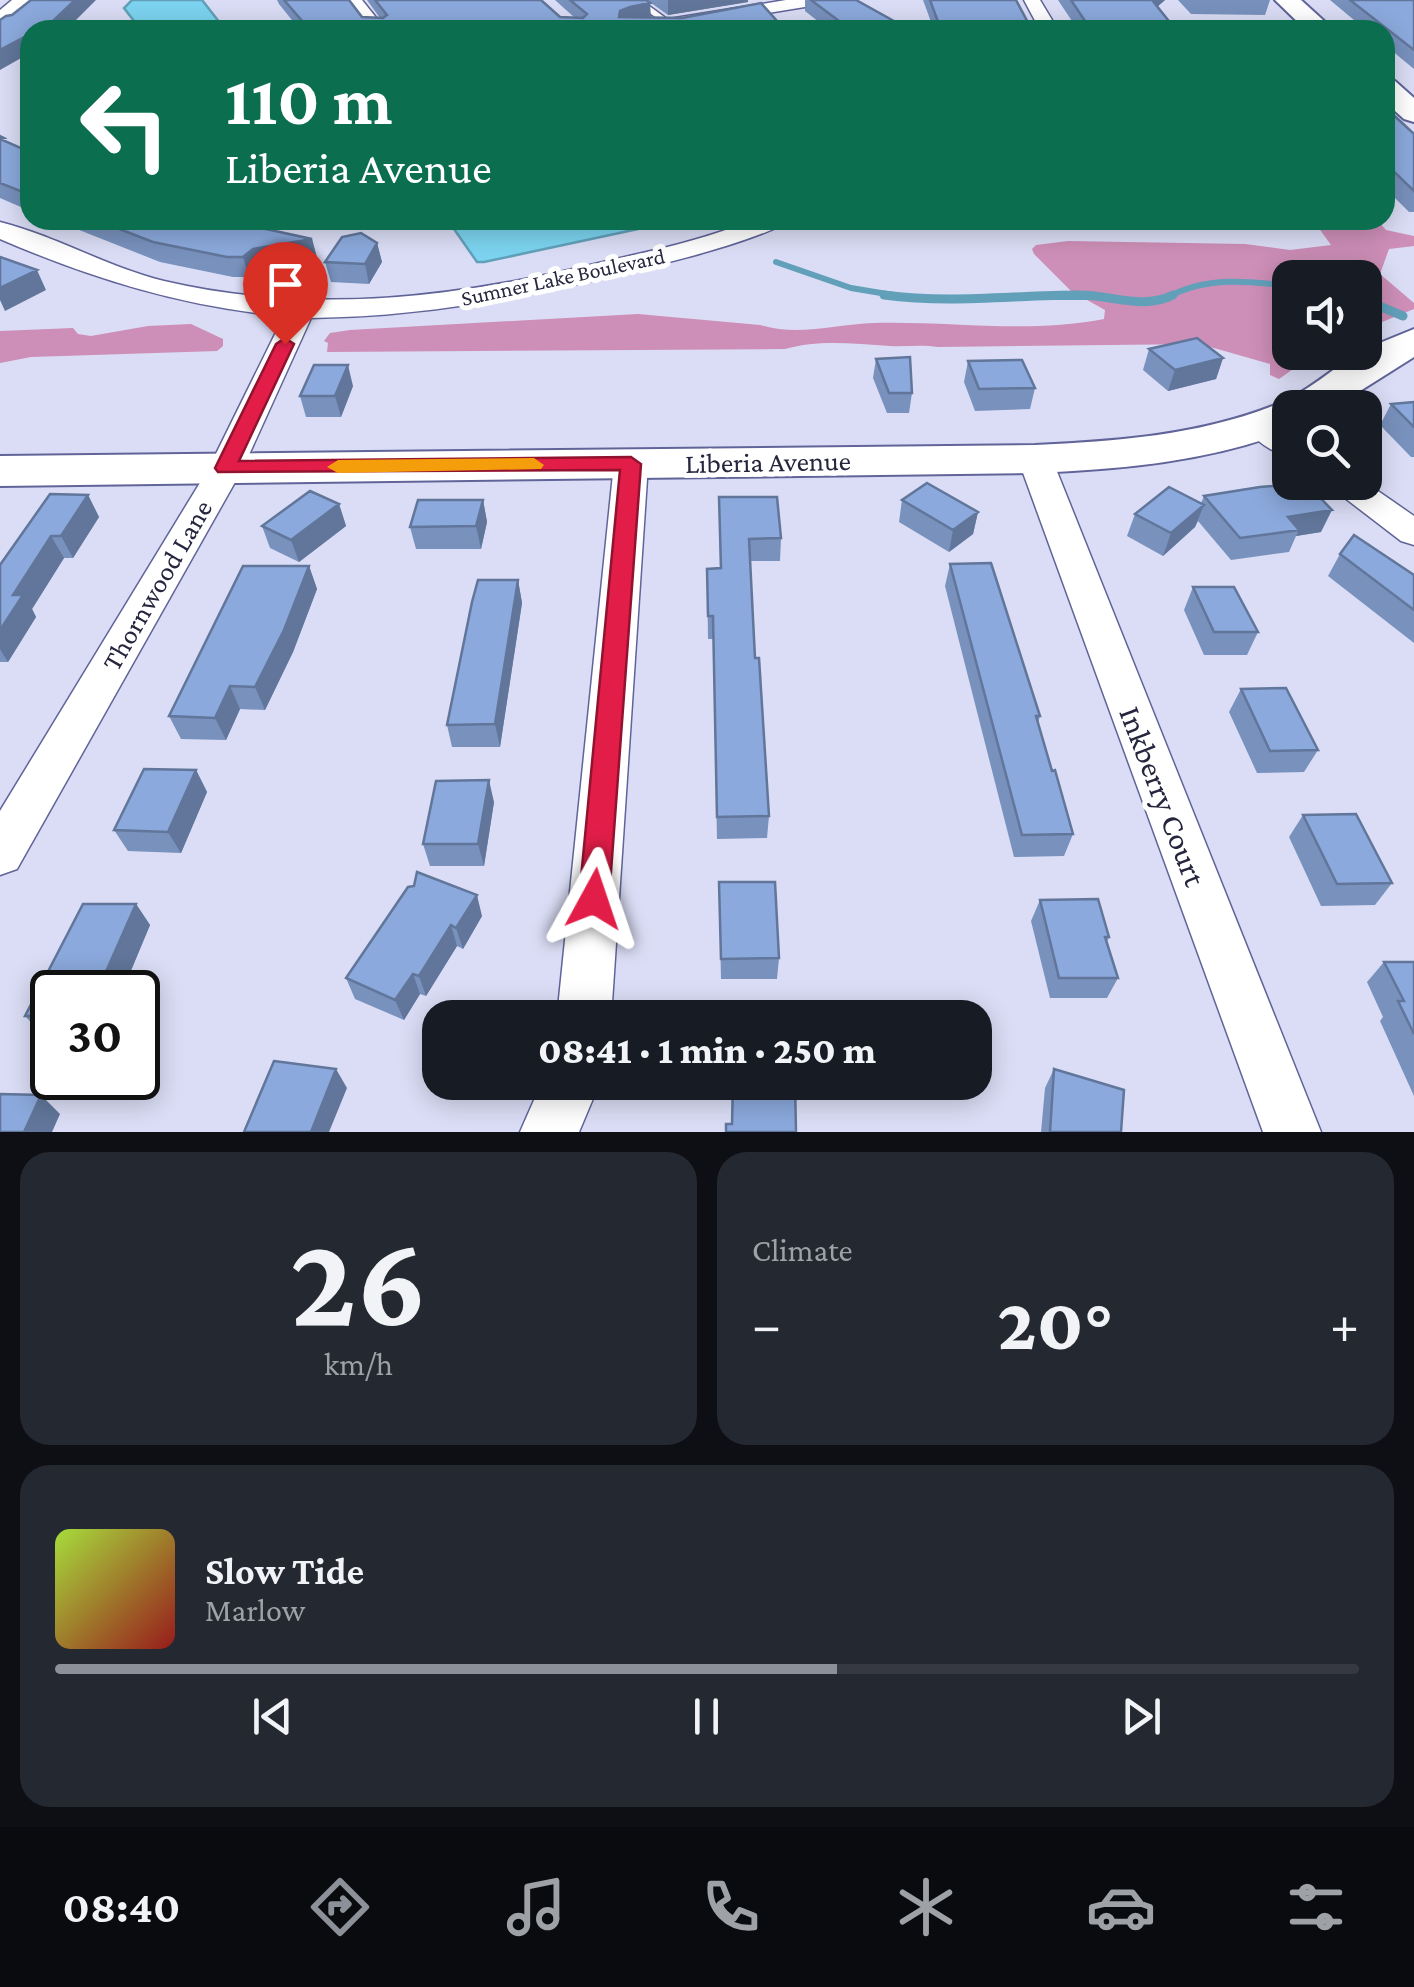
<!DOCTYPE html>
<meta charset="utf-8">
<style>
body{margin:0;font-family:"Crimson Pro",serif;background:#242831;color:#f1f3f6;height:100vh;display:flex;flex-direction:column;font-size:38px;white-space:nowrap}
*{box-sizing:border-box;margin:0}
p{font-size:32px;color:#9ea1a6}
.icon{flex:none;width:55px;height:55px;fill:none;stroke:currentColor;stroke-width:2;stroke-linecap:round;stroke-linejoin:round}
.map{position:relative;height:1132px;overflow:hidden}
.sheet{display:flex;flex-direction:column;gap:20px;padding:20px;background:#0d0f14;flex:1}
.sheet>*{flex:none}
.guide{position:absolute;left:20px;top:20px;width:1375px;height:210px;border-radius:30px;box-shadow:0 5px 25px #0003;background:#0b6e4f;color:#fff;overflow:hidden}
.buttons{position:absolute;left:1272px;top:260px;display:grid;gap:20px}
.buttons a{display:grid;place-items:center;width:110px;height:110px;border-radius:20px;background:#171b24;box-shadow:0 5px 25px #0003;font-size:50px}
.speed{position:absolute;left:30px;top:970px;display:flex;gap:20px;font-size:50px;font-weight:700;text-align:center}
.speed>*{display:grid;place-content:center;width:130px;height:130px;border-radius:50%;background:#171b24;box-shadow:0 5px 25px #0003;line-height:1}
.speed .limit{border:5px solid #111;border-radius:15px;background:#fff;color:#111}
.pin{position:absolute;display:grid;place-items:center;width:85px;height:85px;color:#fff;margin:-102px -42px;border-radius:50% 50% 50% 0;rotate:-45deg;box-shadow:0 0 10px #0007}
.pin .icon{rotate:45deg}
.me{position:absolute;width:110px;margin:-55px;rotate:5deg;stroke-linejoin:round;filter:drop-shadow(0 0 8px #0008)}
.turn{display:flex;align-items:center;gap:35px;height:210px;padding:0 40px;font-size:45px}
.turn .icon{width:130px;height:130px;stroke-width:2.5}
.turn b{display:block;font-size:70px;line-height:85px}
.big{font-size:75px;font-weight:800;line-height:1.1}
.sheet .tile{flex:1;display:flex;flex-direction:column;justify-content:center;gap:15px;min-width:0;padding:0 35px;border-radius:30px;background:#242831}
.sheet .dial{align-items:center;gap:0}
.dial b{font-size:130px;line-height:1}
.song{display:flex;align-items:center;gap:30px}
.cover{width:120px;height:120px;border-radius:15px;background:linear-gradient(135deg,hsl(80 70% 55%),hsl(0 70% 35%))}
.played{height:10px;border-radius:5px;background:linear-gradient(90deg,#8c9099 60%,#363941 60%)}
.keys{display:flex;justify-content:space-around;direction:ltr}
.heat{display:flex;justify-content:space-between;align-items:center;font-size:55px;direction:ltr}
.sheet .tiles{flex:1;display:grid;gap:20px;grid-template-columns:1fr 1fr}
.tile:last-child{grid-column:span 2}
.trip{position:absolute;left:422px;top:1000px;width:570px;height:100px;border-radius:30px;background:#171b24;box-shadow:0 5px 25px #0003;font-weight:800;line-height:100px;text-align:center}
.tabs{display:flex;height:160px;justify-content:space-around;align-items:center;background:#090b0e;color:#9ea1a6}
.tabs .icon{width:70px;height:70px}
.tabs .on{color:#8c9099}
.tabs b{font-size:45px;color:#f1f3f6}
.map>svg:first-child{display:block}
</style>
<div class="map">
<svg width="1414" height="1132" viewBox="0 0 1414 1132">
<rect width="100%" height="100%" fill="#daddf5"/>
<path fill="#cd8eb7" d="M 1313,220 L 1377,220 L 1386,230 L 1414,236 L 1414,246 L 1389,249 L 1380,274 L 1414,303 L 1414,309 L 1365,329 L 1365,278 L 1290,278 L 1290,352 L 1316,353 L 1279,379 L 1270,375 L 1270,364 L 1200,344 L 938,347 C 921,344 906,347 890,346 C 854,344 820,339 785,349 L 327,352 L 328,343 L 324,341 L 330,333 L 350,330 L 638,314 L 760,325 C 798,337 836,324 874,323 C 952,321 1027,334 1104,319 L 1105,310 L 1071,291 L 1034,254 L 1032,249 L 1036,245 L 1068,241 L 1245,244 L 1290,250 L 1331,245 Z
M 191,324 L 223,339 L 223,346 L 217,351 L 31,357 L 0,363 L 0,331 L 73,328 L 78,334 L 91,336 L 148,326 Z"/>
<path fill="#7cd4f0" stroke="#62a0ba" stroke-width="2.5" d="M 132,0 L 202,0 L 220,23 L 217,30 L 141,30 L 124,8 Z
M 437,220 L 680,220 L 484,262 L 477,262 L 454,229 Z"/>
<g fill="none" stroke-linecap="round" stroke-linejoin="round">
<path stroke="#62a0ba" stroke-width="6" d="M 776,262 L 851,288 L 905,297
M 1042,297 L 1107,297
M 1168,297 C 1207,276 1248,281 1290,286"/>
<path stroke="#62a0ba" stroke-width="9" d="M 884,295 C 951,304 1014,295 1080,295 C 1111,295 1144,310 1173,295
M 1365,300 L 1403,316"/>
<g stroke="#616498" stroke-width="3">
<path id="lane" d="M 632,0 L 641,0 L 682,30 L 673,30 Z"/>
</g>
<g stroke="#616498" stroke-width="3">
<path id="street" d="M 12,0 L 30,0 L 0,24 L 0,10 Z
M 345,0 L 362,0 L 386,30 L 368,30 Z
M 786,0 L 825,0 L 817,5 L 665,30 L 623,30 L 632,25 Z
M 1024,0 L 1040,0 L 1058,30 L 1040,30 Z
M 753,220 L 786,220 L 783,225 C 733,247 681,259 629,272 C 523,298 421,317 311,318 L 243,468 L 17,869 L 0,875 L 0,811 L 209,468 L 284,316 C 184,307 93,279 0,239 L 0,222 C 56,236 107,267 164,281 C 313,316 460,297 607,261 C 656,250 706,239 753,220 Z
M 1260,416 L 1290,432 L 1290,457 C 1273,453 1254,440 1244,426 L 1249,419 Z
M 1035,449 L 1047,452 L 1052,459 L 1321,1132 L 1263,1132 L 1018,459 L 1023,452 Z
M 631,454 L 643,457 L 648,464 L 611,1018 L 557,1018 L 614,464 L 619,457 Z
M 1324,482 L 1365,482 L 1414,516 L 1414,545 L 1401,541 Z
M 542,1082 L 600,1082 L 579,1132 L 520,1132 Z"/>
</g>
<g stroke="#616498" stroke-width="4">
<path id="secondary" d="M 1275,0 L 1301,0 L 1334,30 L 1306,30 Z
M 1385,79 L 1395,81 L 1414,98 L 1414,122 L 1404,119 L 1385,102 Z
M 1414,329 L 1414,357 L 1333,408 L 1290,408 L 1290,430 C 1209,462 1121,469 1035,473 L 0,486 L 0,456 L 1035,445 C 1119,441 1202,435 1280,403 C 1307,392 1334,368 1359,352 L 1365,352 L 1365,349 Z"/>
</g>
<use href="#lane" fill="#fff" fill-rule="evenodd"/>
<use href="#street" fill="#fff" fill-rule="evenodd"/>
<use href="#secondary" fill="#fff" fill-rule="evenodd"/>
</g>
<path fill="#7891bd" d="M 277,0 L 349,0 L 362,17 L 380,18 L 367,0 L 541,0 L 560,17 L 575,18 L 555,0 L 646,0 L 650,18 L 785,30 L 300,30 L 279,4 Z
M 647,0 L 748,0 L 748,2 L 668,15 Z
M 805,0 L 856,0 L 910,30 L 829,30 L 805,11 Z
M 923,0 L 1016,0 L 1032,30 L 934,30 Z
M 1058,0 L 1165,0 L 1157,7 L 1176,30 L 1078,30 Z
M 1178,0 L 1270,0 L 1265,15 L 1191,14 Z
M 1330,0 L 1414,0 L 1414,69 L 1385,45 L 1385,30 L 1366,30 Z
M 1385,107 L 1414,134 L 1414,212 L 1409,212 L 1385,188 Z
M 0,136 L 6,142 L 30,152 L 30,211 L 0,198 Z
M 54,220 L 210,220 L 228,226 L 312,239 L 317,258 L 259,269 L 249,277 L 233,277 L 160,262 Z
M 934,220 L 1283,220 L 1281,226 L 936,226 Z
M 377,243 L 382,262 L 369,284 L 331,282 L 325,262 Z
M 1149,349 L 1223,358 L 1216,379 L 1168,391 L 1143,370 Z
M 876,359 L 912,393 L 909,413 L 887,413 L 873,378 Z
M 968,361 L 1035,388 L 1030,409 L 975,411 L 964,382 Z
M 353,386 L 341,417 L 306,417 L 300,396 Z
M 1414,402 L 1414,457 L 1411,457 L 1380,425 L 1391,404 Z
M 88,495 L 99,517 L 73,558 L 64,558 L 32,609 L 36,617 L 8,662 L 0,662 L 0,565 Z
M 1204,496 L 1321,532 L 1296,536 L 1289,552 L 1231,560 L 1198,521 L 1195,527 L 1163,556 L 1127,536 L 1135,514 L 1201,503 Z
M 719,497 L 781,538 L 780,561 L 750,561 L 755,658 L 769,816 L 767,838 L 717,839 L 713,639 L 708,639 L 707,569 L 720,568 Z
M 483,500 L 487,522 L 481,549 L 416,549 L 410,527 Z
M 902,500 L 978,512 L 973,534 L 949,552 L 899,522 Z
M 339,504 L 346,526 L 299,562 L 270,548 L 262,526 Z
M 1340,554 L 1414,575 L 1414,643 L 1328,576 Z
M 950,564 L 1040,716 L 1038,723 L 1073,834 L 1064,856 L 1014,857 L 945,586 Z
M 309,566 L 317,589 L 293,652 L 265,710 L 240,709 L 226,740 L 181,739 L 169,716 Z
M 518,580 L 522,603 L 500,747 L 452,747 L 447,725 Z
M 1193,587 L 1258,632 L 1247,655 L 1204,655 L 1184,610 Z
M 1241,689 L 1318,750 L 1304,772 L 1257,773 L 1229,712 Z
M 196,770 L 207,792 L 181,853 L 128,851 L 114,830 Z
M 494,802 L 484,866 L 430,866 L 423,844 Z
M 1303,815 L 1392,883 L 1375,905 L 1321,906 L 1289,837 Z
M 719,882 L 779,958 L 777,979 L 721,979 Z
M 408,887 L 482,916 L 463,949 L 457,946 L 426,996 L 420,994 L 404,1020 L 355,999 L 346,978 Z
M 1040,900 L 1109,937 L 1107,942 L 1118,978 L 1107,998 L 1050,998 L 1031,921 Z
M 136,904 L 150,925 L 122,992 L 52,992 L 52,1036 L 44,1036 L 25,1016 Z
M 1384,962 L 1414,962 L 1414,1096 L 1380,1021 L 1383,1017 L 1367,982 Z
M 1054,1069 L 1121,1132 L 1041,1132 L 1045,1088 Z"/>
<path fill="#61769a" d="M 75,0 L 96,0 L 66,30 L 37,30 Z
M 668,0 L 748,0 L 748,2 L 668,15 Z
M 1151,0 L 1165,0 L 1148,15 Z
M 650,3 L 651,18 L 619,17 L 620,11 L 630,7 Z
M 30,34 L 30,53 L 0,70 L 0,50 Z
M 312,239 L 317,258 L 259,269 L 249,277 L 243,257 L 253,249 Z
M 377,243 L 382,262 L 369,284 L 365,264 Z
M 37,270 L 46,290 L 5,311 L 0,300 L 0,288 Z
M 1223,358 L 1216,379 L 1168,391 L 1175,370 Z
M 348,365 L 353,386 L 341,417 L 335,396 Z
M 88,495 L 99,517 L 73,558 L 61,536 Z
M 483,500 L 487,522 L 481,549 L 476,526 Z
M 339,504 L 346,526 L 299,562 L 291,540 Z
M 1204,505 L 1195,527 L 1163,556 L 1171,533 Z
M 1332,510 L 1321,532 L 1296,536 L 1299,530 L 1288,517 Z
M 978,512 L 973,534 L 949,552 L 953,530 Z
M 51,536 L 64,558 L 32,609 L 36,617 L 8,662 L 0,649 L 0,630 L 13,595 Z
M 309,566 L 317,589 L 293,652 L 265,710 L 255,687 Z
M 518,580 L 522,603 L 500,747 L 495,724 Z
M 230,686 L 240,709 L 226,740 L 215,718 Z
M 196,770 L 207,792 L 181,853 L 168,832 Z
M 489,780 L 494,802 L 484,866 L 478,844 Z
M 477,895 L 482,916 L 463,949 L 456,928 Z
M 136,904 L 150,925 L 122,992 L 97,992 Z
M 451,925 L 457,946 L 426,996 L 419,976 Z
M 413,974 L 420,994 L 404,1020 L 395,1000 Z
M 336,1069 L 347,1088 L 329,1132 L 311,1132 Z
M 41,1095 L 60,1114 L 52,1132 L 24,1132 Z"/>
<path fill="#8ba9dc" stroke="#61769a" stroke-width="2.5" d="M 31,0 L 75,0 L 53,21 L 37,30 L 30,30 L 30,34 L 0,50 L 0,20 L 6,16 L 12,15 Z
M 284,0 L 349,0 L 362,17 L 383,18 L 387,15 L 375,0 L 541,0 L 560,17 L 583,18 L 587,14 L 570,0 L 646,0 L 650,3 L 630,7 L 620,11 L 619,17 L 682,18 L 761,3 L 785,30 L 731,30 L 730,28 L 717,30 L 310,30 Z
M 811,0 L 856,0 L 910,30 L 848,30 L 847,27 Z
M 930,0 L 1016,0 L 1032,30 L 941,30 Z
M 1071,0 L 1152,0 L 1176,30 L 1091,30 Z
M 1350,0 L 1414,0 L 1414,50 Z
M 1385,107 L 1414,134 L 1414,191 L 1385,163 Z
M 0,136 L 4,138 L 0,139 L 30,152 L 30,195 L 0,183 Z
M 96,220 L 210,220 L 228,226 L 243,224 L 312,239 L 253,249 L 243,257 L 227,257 L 153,242 Z
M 361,233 L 377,243 L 365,264 L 325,262 L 342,237 Z
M 0,257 L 37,270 L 0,288 Z
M 1197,338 L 1223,358 L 1175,370 L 1149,349 Z
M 910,357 L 912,393 L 889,393 L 876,359 Z
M 1022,360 L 1035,388 L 979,389 L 968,361 Z
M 314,365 L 348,365 L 335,396 L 300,396 Z
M 1414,402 L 1414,427 L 1391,404 Z
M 927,483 L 978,512 L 953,530 L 902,500 Z
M 1306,483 L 1332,510 L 1288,517 L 1299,530 L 1240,538 L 1204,496 L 1260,487 Z
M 1169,487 L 1204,505 L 1171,533 L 1135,514 Z
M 310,491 L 339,504 L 291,540 L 262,526 Z
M 50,494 L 88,495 L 61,536 L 51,536 L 13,595 L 23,595 L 0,630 L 0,565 Z
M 719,497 L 777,497 L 781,538 L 749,539 L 755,658 L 759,658 L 769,816 L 717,817 L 713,616 L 708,616 L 707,569 L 721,568 Z
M 418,500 L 483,500 L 476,526 L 410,527 Z
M 1354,535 L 1414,575 L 1414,610 L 1340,554 Z
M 991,563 L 1040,716 L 1036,716 L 1052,771 L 1055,770 L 1073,834 L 1022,835 L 950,564 Z
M 243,566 L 309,566 L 284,630 L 255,687 L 230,686 L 215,718 L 169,716 Z
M 478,580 L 518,580 L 495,724 L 447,725 L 472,602 Z
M 1193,587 L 1234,587 L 1258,632 L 1214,632 Z
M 1286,688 L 1318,750 L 1270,751 L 1241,689 Z
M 144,769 L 196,770 L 168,832 L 114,830 Z
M 489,780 L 478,844 L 423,844 L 436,781 Z
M 1356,814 L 1392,883 L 1337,884 L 1303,815 Z
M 417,872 L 477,895 L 456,928 L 451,925 L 419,976 L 413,974 L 395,1000 L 346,978 L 408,887 L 414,886 Z
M 719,882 L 775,882 L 779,958 L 721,959 Z
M 1098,899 L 1109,937 L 1105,937 L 1118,978 L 1059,978 L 1040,900 Z
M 83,904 L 136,904 L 97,992 L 52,992 L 52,1016 L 25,1016 Z
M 1384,962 L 1414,962 L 1414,1034 L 1398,1001 L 1404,1001 Z
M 274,1061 L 336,1069 L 311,1132 L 244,1132 Z
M 1054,1069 L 1124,1090 L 1121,1132 L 1050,1132 Z
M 733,1082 L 795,1082 L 796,1132 L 726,1132 L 726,1124 L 732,1124 Z
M 0,1094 L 41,1095 L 24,1132 L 0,1132 Z"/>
<path fill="#e11d48" stroke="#92132f" stroke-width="2.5" d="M 285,338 L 294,344 L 239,461 L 631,457 L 641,464 L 609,899 L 605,908 L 594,912 L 584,908 L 579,899 L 620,470 L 218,472 L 215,468 L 276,344 Z"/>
<path fill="#f59e0b" d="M 534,458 L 544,465 L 541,469 L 338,473 L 327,467 L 338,460 Z"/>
<g text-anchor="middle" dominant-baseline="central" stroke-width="10" stroke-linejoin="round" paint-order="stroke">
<g font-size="22" fill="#25263d" stroke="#fff">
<text transform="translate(563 277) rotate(-12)">Sumner Lake Boulevard</text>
</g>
<g font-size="28" fill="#25263d" stroke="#fff">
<text transform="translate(768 462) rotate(-1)">Liberia Avenue</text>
<text transform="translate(157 585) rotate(-60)">Thornwood Lane</text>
</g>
<g font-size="32" fill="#25263d" stroke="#fff">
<text transform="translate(1163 796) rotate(69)">Inkberry Court</text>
</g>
</g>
</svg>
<div class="buttons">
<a><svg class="icon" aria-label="sound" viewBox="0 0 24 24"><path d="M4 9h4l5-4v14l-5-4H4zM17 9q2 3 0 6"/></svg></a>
<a><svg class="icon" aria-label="search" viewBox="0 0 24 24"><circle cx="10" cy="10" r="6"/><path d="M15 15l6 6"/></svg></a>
</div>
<div class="speed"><div class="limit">30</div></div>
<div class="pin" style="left:285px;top:344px;background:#d93025"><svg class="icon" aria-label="arrive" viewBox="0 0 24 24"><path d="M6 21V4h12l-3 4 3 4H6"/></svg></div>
<svg class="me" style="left:594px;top:899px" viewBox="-20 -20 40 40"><path d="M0-17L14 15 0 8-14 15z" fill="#e11d48" stroke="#fff" stroke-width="4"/></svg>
<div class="trip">08:41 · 1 min · 250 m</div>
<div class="guide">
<div class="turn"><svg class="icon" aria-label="left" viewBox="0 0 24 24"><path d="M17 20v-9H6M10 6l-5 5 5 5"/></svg><div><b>110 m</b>Liberia Avenue</div></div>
</div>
</div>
<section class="sheet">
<div class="tiles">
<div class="tile dial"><b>26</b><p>km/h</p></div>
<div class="tile"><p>Climate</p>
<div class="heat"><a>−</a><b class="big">20°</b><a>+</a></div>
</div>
<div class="tile">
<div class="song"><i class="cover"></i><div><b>Slow Tide</b><p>Marlow</p></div></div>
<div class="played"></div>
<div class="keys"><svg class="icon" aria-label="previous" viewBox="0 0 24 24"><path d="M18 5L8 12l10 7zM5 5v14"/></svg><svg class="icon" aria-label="pause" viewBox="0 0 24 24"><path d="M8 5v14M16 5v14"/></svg><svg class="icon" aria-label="next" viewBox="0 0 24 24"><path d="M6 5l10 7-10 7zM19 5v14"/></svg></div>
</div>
</div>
</section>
<nav class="tabs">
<b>08:40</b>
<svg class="icon on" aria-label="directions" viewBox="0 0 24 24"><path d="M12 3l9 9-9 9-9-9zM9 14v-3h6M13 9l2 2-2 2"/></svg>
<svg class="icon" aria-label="music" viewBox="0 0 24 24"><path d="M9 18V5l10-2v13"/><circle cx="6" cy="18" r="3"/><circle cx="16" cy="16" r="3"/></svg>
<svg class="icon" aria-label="phone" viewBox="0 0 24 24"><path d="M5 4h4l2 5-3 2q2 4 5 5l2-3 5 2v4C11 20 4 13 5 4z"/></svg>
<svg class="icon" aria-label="climate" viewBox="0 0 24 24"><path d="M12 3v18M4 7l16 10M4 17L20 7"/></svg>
<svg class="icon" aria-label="car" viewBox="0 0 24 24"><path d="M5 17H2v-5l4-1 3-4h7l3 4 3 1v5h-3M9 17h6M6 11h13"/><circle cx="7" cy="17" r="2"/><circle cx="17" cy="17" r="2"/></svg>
<svg class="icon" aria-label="filters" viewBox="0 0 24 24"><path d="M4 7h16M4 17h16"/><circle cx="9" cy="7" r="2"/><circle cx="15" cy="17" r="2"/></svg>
</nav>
